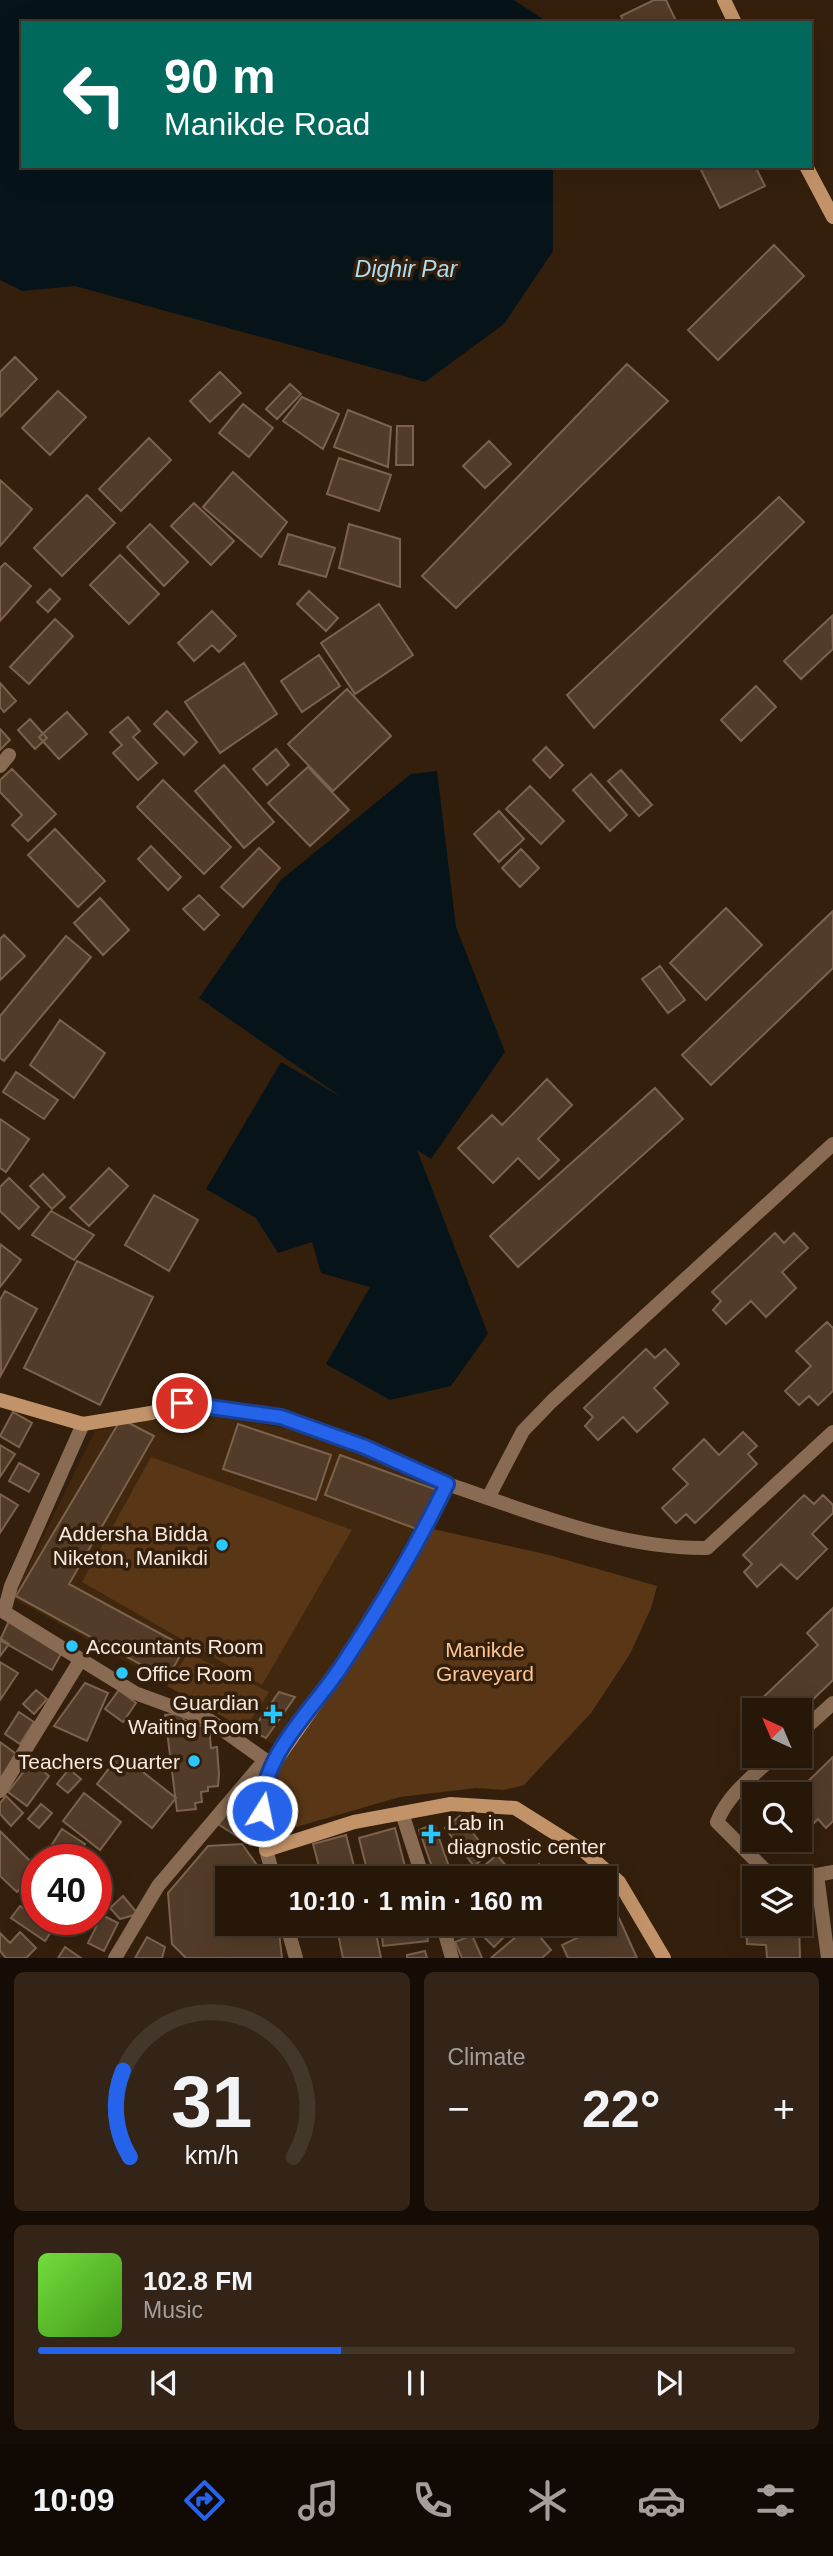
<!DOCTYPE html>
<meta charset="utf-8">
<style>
body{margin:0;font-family:Arial,sans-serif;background:#332417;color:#f1f3f6;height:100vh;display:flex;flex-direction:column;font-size:26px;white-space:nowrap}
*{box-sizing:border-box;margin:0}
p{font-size:23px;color:#a49f9c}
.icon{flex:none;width:38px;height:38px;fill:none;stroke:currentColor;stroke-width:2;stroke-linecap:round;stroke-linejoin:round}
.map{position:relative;height:1958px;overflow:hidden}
.side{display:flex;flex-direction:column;gap:14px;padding:14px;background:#150d05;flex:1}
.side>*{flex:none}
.guide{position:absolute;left:21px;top:21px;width:791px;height:147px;border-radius:0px;box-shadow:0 7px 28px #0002,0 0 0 2px #43362a;background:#00695c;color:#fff;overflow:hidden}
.needle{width:46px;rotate:316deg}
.buttons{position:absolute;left:742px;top:1698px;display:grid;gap:14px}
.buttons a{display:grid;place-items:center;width:70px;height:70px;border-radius:0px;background:#271709;box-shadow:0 7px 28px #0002,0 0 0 2px #43362a;font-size:35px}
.speed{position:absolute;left:21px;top:1844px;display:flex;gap:14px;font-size:35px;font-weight:700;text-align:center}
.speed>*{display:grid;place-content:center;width:91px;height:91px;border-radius:50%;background:#271709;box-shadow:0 7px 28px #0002,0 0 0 2px #43362a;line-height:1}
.speed .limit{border:10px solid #d22;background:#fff;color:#111}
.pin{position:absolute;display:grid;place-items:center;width:60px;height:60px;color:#fff;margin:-30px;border:4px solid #fff;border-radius:50%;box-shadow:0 2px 7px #0007}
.me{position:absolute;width:77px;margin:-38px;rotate:10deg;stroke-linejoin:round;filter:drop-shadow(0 0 5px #0008)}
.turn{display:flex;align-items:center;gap:24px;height:147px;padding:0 28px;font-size:32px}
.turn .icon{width:91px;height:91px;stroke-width:2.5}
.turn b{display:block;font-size:49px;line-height:60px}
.big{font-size:52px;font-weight:700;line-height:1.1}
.side .card{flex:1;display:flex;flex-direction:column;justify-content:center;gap:10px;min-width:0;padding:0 24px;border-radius:10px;background:#332417}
.side .dial{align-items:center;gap:0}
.dial svg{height:182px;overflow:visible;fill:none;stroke:#43362a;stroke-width:7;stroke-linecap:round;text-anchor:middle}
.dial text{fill:#f1f3f6;stroke:none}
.song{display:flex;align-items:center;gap:21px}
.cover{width:84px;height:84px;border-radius:10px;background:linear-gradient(135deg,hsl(100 70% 55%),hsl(100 70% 35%))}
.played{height:7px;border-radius:4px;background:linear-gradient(90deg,#2563eb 40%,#43362a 40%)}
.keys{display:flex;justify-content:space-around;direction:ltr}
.heat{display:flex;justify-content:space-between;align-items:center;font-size:38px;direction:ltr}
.side .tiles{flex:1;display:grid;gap:14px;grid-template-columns:1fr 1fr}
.card:last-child{grid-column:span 2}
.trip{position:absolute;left:215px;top:1866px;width:402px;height:70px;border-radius:0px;background:#271709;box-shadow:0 7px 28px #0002,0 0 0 2px #43362a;font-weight:700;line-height:70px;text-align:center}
.tabs{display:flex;height:112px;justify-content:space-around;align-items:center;background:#100904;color:#a49f9c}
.tabs .icon{width:49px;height:49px}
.tabs .on{color:#2563eb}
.tabs b{font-size:32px;color:#f1f3f6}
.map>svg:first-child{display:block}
</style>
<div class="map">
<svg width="833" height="1958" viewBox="0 0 833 1958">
<rect width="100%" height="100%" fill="#341f0c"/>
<path fill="#41270d" d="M 192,1410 L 294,1430 L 339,1444 L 438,1485 L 358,1627 L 276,1746 L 13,1598 L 95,1431 Z"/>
<path fill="#593716" d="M 151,1457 L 352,1530 L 262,1685 L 82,1582 Z
M 429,1528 L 549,1555 L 657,1586 L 651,1608 L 630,1654 L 591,1713 L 524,1785 L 504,1790 L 476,1788 L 400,1797 L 289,1829 L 264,1830 L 253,1808 L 258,1793 L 352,1664 Z
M 188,1653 L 269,1692 L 245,1729 L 167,1686 Z"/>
<path fill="#06141a" d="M 0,0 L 514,0 L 549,23 L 23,23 L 23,166 L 553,166 L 553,251 L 504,324 L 425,382 L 75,286 L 22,291 L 0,280 Z
M 437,771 L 456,927 L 505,1052 L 431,1159 L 417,1150 L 488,1334 L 451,1386 L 390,1400 L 326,1364 L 370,1287 L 321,1273 L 312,1242 L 278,1253 L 256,1218 L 206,1189 L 281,1062 L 343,1098 L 199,998 L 281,880 L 411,774 Z"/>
<path fill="#523b28" stroke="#7a624d" stroke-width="2" d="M 654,0 L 666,0 L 677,23 L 624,23 L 621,16 Z
M 699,166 L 755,166 L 765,186 L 720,208 Z
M 774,245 L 804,276 L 718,360 L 688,330 Z
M 15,357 L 37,379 L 0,417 L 0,372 Z
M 627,364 L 668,401 L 456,608 L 422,576 Z
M 220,372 L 241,393 L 210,422 L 190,401 Z
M 290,384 L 301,394 L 277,419 L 266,409 Z
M 58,391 L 86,417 L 50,455 L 22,428 Z
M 302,397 L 339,414 L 323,449 L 283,421 Z
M 243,404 L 273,428 L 249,457 L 219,433 Z
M 348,410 L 391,427 L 388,467 L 334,447 Z
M 397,426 L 413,426 L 413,465 L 396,465 Z
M 149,438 L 171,460 L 121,511 L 99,489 Z
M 489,441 L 511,464 L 485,488 L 463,466 Z
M 339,458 L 391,475 L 379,511 L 327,494 Z
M 233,472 L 287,522 L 261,557 L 203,507 Z
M 0,480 L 32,509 L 0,546 Z
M 87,495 L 115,523 L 62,576 L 34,548 Z
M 779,497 L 804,522 L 594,728 L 567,695 Z
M 194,503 L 234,541 L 211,565 L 171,526 Z
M 150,524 L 188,562 L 164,586 L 127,547 Z
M 349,524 L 400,539 L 400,587 L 339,568 Z
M 288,534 L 335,548 L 326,577 L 279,564 Z
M 120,555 L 159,594 L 129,624 L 90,585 Z
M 5,563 L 31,586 L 0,621 L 0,568 Z
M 50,589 L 60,599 L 48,612 L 37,602 Z
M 309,591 L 338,618 L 326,631 L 297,604 Z
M 379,604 L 413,655 L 355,694 L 321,643 Z
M 212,611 L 236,636 L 219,652 L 212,645 L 194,661 L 178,643 Z
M 832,616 L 833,649 L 801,679 L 784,661 Z
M 55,619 L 73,636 L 29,684 L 10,667 Z
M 319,655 L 340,686 L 302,712 L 281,681 Z
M 244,663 L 277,714 L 220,753 L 185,702 Z
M 0,683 L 16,701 L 4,712 L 0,707 Z
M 756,686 L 776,707 L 741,741 L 721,720 Z
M 347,689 L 391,736 L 333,791 L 288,744 Z
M 167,711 L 197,742 L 184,755 L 154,724 Z
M 67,712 L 87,734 L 59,759 L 39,737 Z
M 128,717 L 140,731 L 133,737 L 157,763 L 138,780 L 113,753 L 122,745 L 110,732 Z
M 30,719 L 47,738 L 35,749 L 18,730 Z
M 0,729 L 10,740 L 0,750 Z
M 546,747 L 563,765 L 550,778 L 533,760 Z
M 276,749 L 289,765 L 267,785 L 253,769 Z
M 224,765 L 274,822 L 244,848 L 195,791 Z
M 308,767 L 349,810 L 310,846 L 268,803 Z
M 12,769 L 56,814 L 28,841 L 12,825 L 22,815 L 0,792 L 0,780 Z
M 621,770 L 652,805 L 639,816 L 608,781 Z
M 591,774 L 627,815 L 610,831 L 573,790 Z
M 163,780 L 231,847 L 204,874 L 137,807 Z
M 530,786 L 564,821 L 541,844 L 506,809 Z
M 499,811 L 524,839 L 499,862 L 474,834 Z
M 55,829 L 105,881 L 78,907 L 28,855 Z
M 151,846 L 181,877 L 168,890 L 138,859 Z
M 259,848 L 280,868 L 243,907 L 221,887 Z
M 521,849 L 539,868 L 520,887 L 502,868 Z
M 199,895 L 219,915 L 204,930 L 183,909 Z
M 100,898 L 129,930 L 103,955 L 74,923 Z
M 726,908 L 762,945 L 706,1000 L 670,963 Z
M 833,911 L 833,968 L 711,1085 L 682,1055 Z
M 4,935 L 25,956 L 0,980 L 0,939 Z
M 66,936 L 91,957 L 4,1061 L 0,1058 L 0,1016 Z
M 660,966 L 685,1000 L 668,1013 L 642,979 Z
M 60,1020 L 105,1053 L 74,1098 L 30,1065 Z
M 16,1072 L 58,1100 L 44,1119 L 3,1092 Z
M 547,1079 L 572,1105 L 538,1139 L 559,1160 L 539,1179 L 518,1158 L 493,1183 L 458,1148 L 492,1115 L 502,1125 Z
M 655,1088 L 683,1119 L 518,1267 L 490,1236 Z
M 0,1119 L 29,1139 L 6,1172 L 0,1168 Z
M 109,1168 L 128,1186 L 89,1226 L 70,1208 Z
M 43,1174 L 65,1197 L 52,1209 L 30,1186 Z
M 9,1178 L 39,1207 L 19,1229 L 0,1211 L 0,1187 Z
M 154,1195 L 198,1220 L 169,1271 L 125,1245 Z
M 51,1211 L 94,1235 L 74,1260 L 32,1235 Z
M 775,1233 L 784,1243 L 794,1233 L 808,1248 L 782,1272 L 796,1288 L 766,1317 L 751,1301 L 726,1324 L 713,1310 L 721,1301 L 712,1292 Z
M 0,1244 L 21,1260 L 0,1287 Z
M 77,1261 L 153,1297 L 100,1405 L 24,1368 Z
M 5,1291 L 37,1309 L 1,1375 L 0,1300 Z
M 827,1322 L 833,1328 L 833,1391 L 818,1405 L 809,1396 L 799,1405 L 785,1391 L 811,1366 L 796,1351 Z
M 646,1349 L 655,1358 L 665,1349 L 679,1364 L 654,1388 L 668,1403 L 637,1432 L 623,1417 L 598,1440 L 585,1426 L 593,1417 L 584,1408 Z
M 13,1412 L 32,1423 L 19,1447 L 0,1436 Z
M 121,1419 L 154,1436 L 69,1584 L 185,1647 L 167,1679 L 16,1596 Z
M 238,1424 L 331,1455 L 316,1500 L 223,1469 Z
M 743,1432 L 757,1446 L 748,1454 L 757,1464 L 695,1523 L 686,1514 L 676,1523 L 662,1508 L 688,1484 L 673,1469 L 704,1439 L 719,1455 Z
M 0,1445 L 15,1454 L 0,1477 Z
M 340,1455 L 437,1490 L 422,1531 L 325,1495 Z
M 19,1463 L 39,1474 L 29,1492 L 9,1481 Z
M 0,1494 L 18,1505 L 0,1533 Z
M 804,1495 L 814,1504 L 823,1495 L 833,1505 L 833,1513 L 812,1534 L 827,1549 L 797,1579 L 781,1564 L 757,1587 L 744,1572 L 752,1564 L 743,1555 Z
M 833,1608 L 833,1680 L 800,1712 L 761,1710 L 756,1704 L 818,1645 L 807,1633 Z
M 9,1621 L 62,1652 L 52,1670 L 0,1640 Z
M 0,1638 L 9,1644 L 0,1656 Z
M 0,1662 L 18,1673 L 0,1700 Z
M 85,1683 L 108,1693 L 87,1741 L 54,1726 Z
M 36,1690 L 47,1699 L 34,1714 L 23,1704 Z
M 119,1690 L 136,1703 L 123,1722 L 105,1709 Z
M 279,1692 L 295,1697 L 266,1738 L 252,1731 Z
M 19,1712 L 34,1722 L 20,1744 L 5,1734 Z
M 183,1713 L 184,1721 L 196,1720 L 197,1726 L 209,1725 L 211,1748 L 217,1747 L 219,1774 L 218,1786 L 208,1787 L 208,1791 L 201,1792 L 202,1802 L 195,1803 L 196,1809 L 177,1811 L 165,1715 Z
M 0,1742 L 19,1756 L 0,1783 Z
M 120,1754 L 176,1798 L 152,1828 L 97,1784 Z
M 833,1757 L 833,1821 L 826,1828 L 818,1819 L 808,1829 L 800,1821 L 800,1794 L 795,1794 Z
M 31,1762 L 49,1776 L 27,1806 L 8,1792 Z
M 69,1769 L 81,1779 L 68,1793 L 57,1784 Z
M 84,1793 L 121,1822 L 100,1850 L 63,1821 Z
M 6,1796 L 23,1813 L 11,1826 L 0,1814 L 0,1803 Z
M 41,1804 L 52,1813 L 39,1828 L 28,1819 Z
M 229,1807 L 252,1823 L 241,1839 L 218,1824 Z
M 460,1816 L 489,1854 L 474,1866 L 445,1828 Z
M 434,1824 L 453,1878 L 436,1878 L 419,1830 Z
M 395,1828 L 408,1878 L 369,1878 L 359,1838 Z
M 62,1829 L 85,1844 L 75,1860 L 51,1846 Z
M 0,1831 L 37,1868 L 37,1872 L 17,1892 L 0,1876 Z
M 346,1835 L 357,1878 L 322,1878 L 313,1844 Z
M 242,1844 L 266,1878 L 228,1878 L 228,1923 L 278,1923 L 282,1958 L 186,1958 L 172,1944 L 168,1893 L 208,1846 Z
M 497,1855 L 514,1875 L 475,1878 L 473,1875 Z
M 539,1864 L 552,1878 L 524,1878 Z
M 123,1896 L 138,1914 L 120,1919 L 110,1908 Z
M 746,1904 L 754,1905 L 754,1923 L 799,1923 L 800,1958 L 767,1958 L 766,1945 L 747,1944 Z
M 20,1906 L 53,1929 L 45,1941 L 11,1918 Z
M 102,1915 L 118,1923 L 104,1951 L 88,1943 Z
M 619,1918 L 637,1958 L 568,1958 L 562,1945 Z
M 59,1920 L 83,1920 L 84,1921 L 75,1933 Z
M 374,1923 L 381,1958 L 343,1958 L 337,1929 Z
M 425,1923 L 428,1941 L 383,1946 L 381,1925 Z
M 458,1923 L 478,1923 L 464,1932 Z
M 488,1923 L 497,1923 L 507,1934 L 494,1947 L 479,1932 Z
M 530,1925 L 551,1950 L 542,1958 L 491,1958 Z
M 20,1932 L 36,1948 L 26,1958 L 6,1958 L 0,1951 L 0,1933 L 10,1943 Z
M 472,1935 L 482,1958 L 462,1958 L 455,1942 Z
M 147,1937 L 165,1947 L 162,1958 L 135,1958 Z
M 65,1947 L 81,1958 L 58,1958 Z
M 425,1951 L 427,1958 L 407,1958 L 407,1955 Z"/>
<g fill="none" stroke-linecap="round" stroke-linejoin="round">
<path stroke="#886b52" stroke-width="14" d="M 0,766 L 9,755
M 83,1424 L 11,1586 L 4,1612 L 135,1693 L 209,1720 L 265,1760 L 275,1762
M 447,1484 C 531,1512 618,1549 707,1548 L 833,1432
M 488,1498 L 523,1431 L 552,1401 L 833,1144
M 800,1733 L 833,1703
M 776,1755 C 754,1775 728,1794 717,1822 L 767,1872 L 817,1875 L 833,1872
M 0,1791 L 81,1659
M 402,1813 L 423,1878
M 266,1850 L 274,1878
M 817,1875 L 828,1958
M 286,1923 L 296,1958
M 442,1923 L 452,1958
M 115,1958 L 158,1886 L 265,1760"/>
<path stroke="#c29369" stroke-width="14" d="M 724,0 L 735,23
M 806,166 L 833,217
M 0,1400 L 83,1424 L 151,1413 L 182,1403 L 281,1417 L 364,1447 L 447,1484 L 425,1528 L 342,1666 L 275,1762 L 262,1794 L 266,1850 L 354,1822 L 451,1804 L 515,1808 L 585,1852 L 619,1882 L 664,1958"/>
</g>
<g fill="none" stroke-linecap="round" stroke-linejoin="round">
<g stroke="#184099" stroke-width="18">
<path id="route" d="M 182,1403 L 281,1417 L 365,1447 L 447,1484 C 417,1546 381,1606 343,1664 C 315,1708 260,1755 262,1811"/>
</g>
<use href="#route" stroke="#2563eb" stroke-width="12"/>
</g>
<g fill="#28c8ff" stroke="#341f0c" stroke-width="2.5">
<circle cx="222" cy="1545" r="7"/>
<circle cx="72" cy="1646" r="7"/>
<circle cx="122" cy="1673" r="7"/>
<path d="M269.5 1703.5h7v7h7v7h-7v7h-7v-7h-7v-7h7z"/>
<circle cx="194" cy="1761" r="7"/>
<path d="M427.5 1823.5h7v7h7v7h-7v7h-7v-7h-7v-7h7z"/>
</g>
<g text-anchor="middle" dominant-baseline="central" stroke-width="7" stroke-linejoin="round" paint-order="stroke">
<g font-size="21" fill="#f6e8dc" stroke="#341f0c" text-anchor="end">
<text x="208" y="1533">Addersha Bidda<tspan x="208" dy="24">Niketon, Manikdi</tspan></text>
<text x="86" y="1646" text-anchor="start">Accountants Room</text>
<text x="136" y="1673" text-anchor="start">Office Room</text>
<text x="259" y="1702">Guardian<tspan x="259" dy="24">Waiting Room</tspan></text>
<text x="180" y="1761">Teachers Quarter</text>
<text x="447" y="1822" text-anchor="start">Lab in<tspan x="447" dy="24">diagnostic center</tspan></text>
</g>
<g font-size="21" fill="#fbc595" stroke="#341f0c">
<text x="485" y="1649">Manikde<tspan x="485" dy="24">Graveyard</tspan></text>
</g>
<g font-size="23" font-style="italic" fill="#acddf3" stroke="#341f0c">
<text x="406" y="269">Dighir Par</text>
</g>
</g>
</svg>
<div class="buttons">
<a><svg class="needle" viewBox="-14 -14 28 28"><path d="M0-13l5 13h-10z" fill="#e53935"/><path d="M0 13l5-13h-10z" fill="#a49f9c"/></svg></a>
<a><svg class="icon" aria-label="search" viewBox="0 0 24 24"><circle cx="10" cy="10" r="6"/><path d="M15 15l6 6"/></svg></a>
<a><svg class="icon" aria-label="layers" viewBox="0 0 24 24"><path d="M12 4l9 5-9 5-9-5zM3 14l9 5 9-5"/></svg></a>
</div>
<div class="speed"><div class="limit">40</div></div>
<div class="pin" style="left:182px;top:1403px;background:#d93025"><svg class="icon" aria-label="arrive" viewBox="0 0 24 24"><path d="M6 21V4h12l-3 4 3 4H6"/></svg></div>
<svg class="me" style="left:262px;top:1811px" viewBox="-20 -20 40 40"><circle r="17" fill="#2563eb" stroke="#fff" stroke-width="3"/><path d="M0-11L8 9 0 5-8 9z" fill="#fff"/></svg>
<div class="trip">10:10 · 1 min · 160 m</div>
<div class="guide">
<div class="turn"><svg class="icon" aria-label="left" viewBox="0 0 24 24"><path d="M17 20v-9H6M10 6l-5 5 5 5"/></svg><div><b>90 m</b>Manikde Road</div></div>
</div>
</div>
<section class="side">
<div class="tiles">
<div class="card dial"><svg viewBox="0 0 100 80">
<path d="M14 69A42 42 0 1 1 86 69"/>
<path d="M14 69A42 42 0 0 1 11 31" stroke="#2563eb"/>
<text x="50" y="56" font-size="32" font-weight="700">31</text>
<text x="50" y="72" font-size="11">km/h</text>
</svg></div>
<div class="card"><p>Climate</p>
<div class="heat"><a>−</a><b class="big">22°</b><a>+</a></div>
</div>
<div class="card">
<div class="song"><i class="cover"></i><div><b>102.8 FM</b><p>Music</p></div></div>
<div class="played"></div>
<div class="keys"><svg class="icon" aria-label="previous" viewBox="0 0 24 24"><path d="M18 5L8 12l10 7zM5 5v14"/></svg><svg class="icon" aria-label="pause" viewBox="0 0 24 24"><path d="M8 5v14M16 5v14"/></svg><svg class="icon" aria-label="next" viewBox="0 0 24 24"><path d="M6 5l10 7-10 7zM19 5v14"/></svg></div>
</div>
</div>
</section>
<nav class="tabs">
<b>10:09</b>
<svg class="icon on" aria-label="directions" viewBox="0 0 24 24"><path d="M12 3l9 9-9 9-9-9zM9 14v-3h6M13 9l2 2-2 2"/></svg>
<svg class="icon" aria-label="music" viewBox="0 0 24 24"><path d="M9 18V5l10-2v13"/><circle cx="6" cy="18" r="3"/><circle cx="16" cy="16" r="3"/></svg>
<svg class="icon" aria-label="phone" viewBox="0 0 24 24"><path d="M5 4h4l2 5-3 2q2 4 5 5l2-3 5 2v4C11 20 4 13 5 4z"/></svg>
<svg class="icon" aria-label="climate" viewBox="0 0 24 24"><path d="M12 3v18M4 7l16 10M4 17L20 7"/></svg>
<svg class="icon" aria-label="car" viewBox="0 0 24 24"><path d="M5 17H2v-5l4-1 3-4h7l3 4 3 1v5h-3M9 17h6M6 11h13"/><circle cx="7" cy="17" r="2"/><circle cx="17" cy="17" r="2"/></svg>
<svg class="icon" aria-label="filters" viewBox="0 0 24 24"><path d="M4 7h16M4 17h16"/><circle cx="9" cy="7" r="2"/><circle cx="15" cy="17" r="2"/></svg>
</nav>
